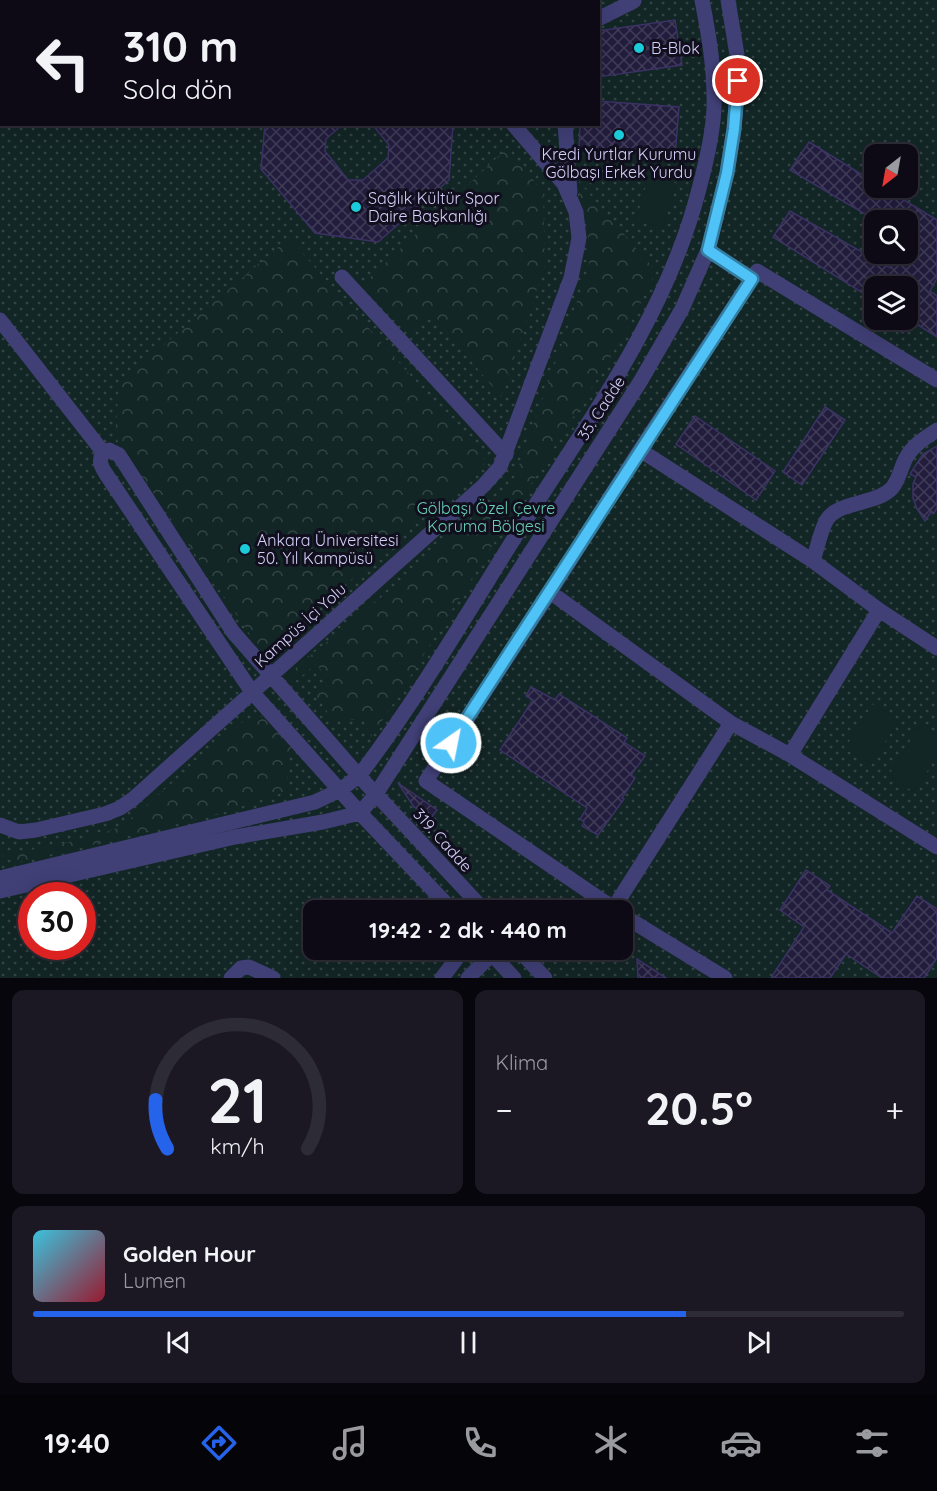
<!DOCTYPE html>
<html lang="tr">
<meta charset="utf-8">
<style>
body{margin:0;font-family:Quicksand,sans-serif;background:#1b1823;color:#f1f3f6;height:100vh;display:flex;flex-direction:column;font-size:22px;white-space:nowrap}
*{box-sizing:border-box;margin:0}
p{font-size:20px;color:#9a9aa1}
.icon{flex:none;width:33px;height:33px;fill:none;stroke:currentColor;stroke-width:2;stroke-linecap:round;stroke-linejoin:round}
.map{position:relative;height:978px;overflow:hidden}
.drawer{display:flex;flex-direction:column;gap:12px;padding:12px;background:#07060c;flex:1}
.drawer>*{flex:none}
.banner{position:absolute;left:0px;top:0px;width:600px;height:126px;box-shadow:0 6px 24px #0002,0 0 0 2px #2d2b35;background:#0d0a16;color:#f1f3f6;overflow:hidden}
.needle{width:39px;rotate:211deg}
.tools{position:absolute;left:864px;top:144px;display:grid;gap:12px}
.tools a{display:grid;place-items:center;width:54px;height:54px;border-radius:12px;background:#0d0a16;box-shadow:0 6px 24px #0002,0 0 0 2px #2d2b35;font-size:30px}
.speed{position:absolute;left:18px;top:882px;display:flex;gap:12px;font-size:30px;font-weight:700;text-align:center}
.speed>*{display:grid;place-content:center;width:78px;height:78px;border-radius:50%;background:#0d0a16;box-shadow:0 6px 24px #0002,0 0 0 2px #2d2b35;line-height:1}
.speed .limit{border:9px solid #d22;background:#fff;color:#111}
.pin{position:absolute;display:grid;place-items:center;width:51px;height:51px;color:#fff;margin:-26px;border:3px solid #fff;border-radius:50%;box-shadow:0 2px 6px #0007}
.me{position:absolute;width:66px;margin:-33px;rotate:33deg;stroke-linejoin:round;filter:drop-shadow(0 0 4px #0008)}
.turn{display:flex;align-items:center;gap:21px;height:126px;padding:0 24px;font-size:27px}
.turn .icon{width:78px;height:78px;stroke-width:2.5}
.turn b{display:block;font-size:42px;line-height:51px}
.big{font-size:45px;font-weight:800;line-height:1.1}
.drawer .widget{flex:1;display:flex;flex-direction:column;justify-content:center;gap:9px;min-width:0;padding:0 21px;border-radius:12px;background:#1b1823}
.drawer .dial{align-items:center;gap:0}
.dial svg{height:156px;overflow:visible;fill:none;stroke:#2d2b35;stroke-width:7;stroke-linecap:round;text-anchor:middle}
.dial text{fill:#f1f3f6;stroke:none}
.song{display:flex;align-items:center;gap:18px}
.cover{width:72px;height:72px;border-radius:9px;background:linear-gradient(135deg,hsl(190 70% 55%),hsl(350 70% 35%))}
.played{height:6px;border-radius:3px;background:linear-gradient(90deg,#2563eb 75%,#2d2b35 75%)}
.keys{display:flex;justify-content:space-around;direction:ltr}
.heat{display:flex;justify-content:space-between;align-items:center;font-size:33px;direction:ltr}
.drawer .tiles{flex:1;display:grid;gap:12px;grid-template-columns:1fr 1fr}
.widget:last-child{grid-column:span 2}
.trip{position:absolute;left:303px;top:900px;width:330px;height:60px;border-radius:12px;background:#0d0a16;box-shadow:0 6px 24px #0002,0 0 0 2px #2d2b35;font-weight:800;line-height:60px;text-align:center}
.tabs{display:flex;height:96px;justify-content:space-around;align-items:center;background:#050409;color:#9a9aa1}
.tabs .icon{width:42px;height:42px}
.tabs .selected{color:#2563eb}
.tabs b{font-size:27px;color:#f1f3f6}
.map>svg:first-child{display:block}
</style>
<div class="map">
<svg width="937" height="978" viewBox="0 0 937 978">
<defs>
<pattern id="grass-dots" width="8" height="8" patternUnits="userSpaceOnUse" patternTransform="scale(1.5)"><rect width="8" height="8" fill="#122625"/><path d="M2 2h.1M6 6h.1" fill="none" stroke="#344445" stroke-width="1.8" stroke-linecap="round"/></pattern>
<pattern id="forest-crowns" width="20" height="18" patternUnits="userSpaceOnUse" patternTransform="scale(1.5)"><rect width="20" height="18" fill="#122625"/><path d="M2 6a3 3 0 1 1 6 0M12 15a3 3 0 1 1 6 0" fill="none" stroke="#344445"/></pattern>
<pattern id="building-cross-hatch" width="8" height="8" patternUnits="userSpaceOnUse" patternTransform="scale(1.5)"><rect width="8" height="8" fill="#221d3c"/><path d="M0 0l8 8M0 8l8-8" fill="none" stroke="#413d59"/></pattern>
</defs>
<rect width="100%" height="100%" fill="#110e1d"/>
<path fill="url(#grass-dots)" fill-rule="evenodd" d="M 0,0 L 937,0 L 937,978 L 0,978 ZM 2,2 L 598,2 L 598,124 L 2,124 ZM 874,154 L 908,154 L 908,188 L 874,188 ZM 874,220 L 908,220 L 908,254 L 874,254 ZM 874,286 L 908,286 L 908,320 L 874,320 ZM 32,896 L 82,896 L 82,946 L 32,946 ZM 314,910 L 622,910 L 622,950 L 314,950 Z"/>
<path fill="url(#forest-crowns)" d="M 507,148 L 543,192 L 545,265 L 501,397 L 430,312 L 409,332 L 364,283 Z
M 573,175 L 656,271 L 629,326 L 597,379 L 372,737 L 363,720 L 329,719 C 327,708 323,702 315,696 L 331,682 L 316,664 L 291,685 L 286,679 L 294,669 L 395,586 L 511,484 L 516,474 L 588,270 C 593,237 583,207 573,175 Z
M 289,238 L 487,462 L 264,655 L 115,437 L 119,383 Z
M 256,715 L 263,717 L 294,746 L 287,753 L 288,791 L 219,814 L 20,862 L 7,859 L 0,854 L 0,849 C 26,857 84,837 112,830 L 122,826 L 243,722 Z"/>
<path fill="#122625" d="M 649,175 L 676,183 L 663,228 L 636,220 Z
M 873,704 L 899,720 L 871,764 L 845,748 Z
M 920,725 L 937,735 L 937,756 L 914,792 L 888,776 Z"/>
<path fill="url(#building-cross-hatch)" stroke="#3b3265" stroke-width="1.5" d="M 675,20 L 682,65 L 598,77 L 598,31 Z
M 598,101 L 679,107 L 675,156 L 579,149 L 580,124 L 598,124 Z
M 265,124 L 343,124 L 326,139 L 325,151 L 348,180 L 363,180 L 388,158 L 389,145 L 372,124 L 453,124 L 449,180 L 378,242 L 315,233 L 261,169 Z
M 809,142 L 874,182 L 874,188 L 884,188 L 937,220 L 937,278 L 930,291 L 937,296 L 937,337 L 912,321 L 903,333 L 881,320 L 909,320 L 908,318 L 908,286 L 874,286 L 874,300 L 773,237 L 790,211 L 890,268 L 896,254 L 908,254 L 908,220 L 875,220 L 790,170 Z
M 825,407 L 845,420 L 802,485 L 783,472 Z
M 695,416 L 775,471 L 756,500 L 676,444 Z
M 937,446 L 937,508 L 934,513 L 931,512 L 925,521 L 917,509 L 913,498 L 913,484 L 916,477 L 910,474 L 923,454 Z
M 531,687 L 555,700 L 559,694 L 627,738 L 624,742 L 645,756 L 631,775 L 635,778 L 622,798 L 624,799 L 598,835 L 582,826 L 584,822 L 580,819 L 587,808 L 500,750 L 533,700 L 526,696 Z
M 398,783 L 437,810 L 431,818 L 414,807 Z
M 806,870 L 830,886 L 827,890 L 892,933 L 917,896 L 937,909 L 937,958 L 924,978 L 882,978 L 846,954 L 830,978 L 771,978 L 804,927 L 780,910 Z
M 637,959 L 666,978 L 638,978 Z"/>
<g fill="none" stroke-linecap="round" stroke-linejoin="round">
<path stroke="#403f76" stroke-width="15" d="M 405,0 L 407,2
M 537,0 L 538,2
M 598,19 L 634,1
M 565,124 L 570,192
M 708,250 L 752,279
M 342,277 L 506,455
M 0,320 L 103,452
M 640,450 L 813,561 L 879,610 L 937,648
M 813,561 C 817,549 820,533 826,521 C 838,500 875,506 892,488 C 899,480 901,467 906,458 C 912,446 926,437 937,430
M 550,592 L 731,723 L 790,755 L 937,847
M 790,755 L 879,610
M 0,825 L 19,832 L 36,830 L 105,814 L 120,808 L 133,799 L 483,486 L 500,467 L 571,278 L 579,238 L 576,212 L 564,184 L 513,124
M 0,878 L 315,802 L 340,790 L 359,776 C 418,698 468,612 520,529 C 589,420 667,315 699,189 C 706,163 713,135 714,108 C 715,71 709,36 702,0
M 0,891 L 235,837 L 323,822 L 360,813 L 376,794 L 640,382 L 682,309 L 708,250 L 727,173 L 734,129 L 738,81 L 738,61 L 728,0
M 613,909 L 731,723
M 452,910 L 360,813 L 252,692 L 106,474 C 100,465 96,456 109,450 L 119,455 L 233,632 L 359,776 L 484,910
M 616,910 L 426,781 L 550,592 L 640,450 L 757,271 L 937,380
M 622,915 L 725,978
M 488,950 L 514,978
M 519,950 L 545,978
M 231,978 L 241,968 L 249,967 L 273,978
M 442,978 L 463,950
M 468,978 L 492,954"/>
</g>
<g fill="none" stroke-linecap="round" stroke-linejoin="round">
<g stroke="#337fa1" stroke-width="15">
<path id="route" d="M 451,743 L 752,279 L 708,250 L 727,173 L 734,129 L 738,81"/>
</g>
<use href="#route" stroke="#4fc3f7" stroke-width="10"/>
</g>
<g fill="#1ccbda" stroke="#110e1d" stroke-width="2">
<circle cx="639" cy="48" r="6"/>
<circle cx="619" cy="135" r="6"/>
<circle cx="356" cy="207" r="6"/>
<circle cx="245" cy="549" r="6"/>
</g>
<g text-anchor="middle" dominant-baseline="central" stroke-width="6" stroke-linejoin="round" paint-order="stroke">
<g font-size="16" fill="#d4d0f9" stroke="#110e1d" text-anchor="start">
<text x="651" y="48">B-Blok</text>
<text x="619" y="154" text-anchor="middle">Kredi Yurtlar Kurumu<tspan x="619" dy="18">Gölbaşı Erkek Yurdu</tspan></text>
<text x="368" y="198">Sağlık Kültür Spor<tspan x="368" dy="18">Daire Başkanlığı</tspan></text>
<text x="257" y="540">Ankara Üniversitesi<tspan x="257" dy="18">50. Yıl Kampüsü</tspan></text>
</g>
<g font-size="16" fill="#d4d0f9" stroke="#110e1d">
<text transform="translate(601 408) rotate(-57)">35. Cadde</text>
<text transform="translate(300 625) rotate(-42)">Kampüs İçi Yolu</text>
<text transform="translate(443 840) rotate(48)">319. Cadde</text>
</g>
<g font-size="16" fill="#66cfb3" stroke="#110e1d">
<text x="486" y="508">Gölbaşı Özel Çevre<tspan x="486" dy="18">Koruma Bölgesi</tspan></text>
</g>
</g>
</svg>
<div class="tools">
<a><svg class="needle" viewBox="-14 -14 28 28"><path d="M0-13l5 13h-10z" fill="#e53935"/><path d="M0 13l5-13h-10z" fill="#9a9aa1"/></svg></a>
<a><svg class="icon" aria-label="search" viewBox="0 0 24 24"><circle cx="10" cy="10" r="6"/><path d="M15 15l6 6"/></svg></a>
<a><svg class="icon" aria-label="layers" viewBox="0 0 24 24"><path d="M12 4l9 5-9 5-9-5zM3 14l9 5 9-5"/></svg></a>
</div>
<div class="speed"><div class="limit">30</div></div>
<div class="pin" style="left:738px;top:81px;background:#d93025"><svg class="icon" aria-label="arrive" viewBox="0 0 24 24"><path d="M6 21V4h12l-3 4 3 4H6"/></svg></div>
<svg class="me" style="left:451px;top:743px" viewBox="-20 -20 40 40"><circle r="17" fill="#4fc3f7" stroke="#fff" stroke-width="3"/><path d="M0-11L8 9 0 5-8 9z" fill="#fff"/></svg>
<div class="trip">19:42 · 2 dk · 440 m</div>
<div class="banner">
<div class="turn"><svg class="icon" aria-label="left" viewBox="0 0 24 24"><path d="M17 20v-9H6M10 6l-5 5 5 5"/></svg><div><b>310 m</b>Sola dön</div></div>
</div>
</div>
<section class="drawer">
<div class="tiles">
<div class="widget dial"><svg viewBox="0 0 100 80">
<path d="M14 69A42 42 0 1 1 86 69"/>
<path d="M14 69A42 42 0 0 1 8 44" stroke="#2563eb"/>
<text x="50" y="56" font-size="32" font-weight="700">21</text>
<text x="50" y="72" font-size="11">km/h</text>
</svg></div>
<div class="widget"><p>Klima</p>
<div class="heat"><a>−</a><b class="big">20.5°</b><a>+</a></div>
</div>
<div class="widget">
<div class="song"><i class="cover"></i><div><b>Golden Hour</b><p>Lumen</p></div></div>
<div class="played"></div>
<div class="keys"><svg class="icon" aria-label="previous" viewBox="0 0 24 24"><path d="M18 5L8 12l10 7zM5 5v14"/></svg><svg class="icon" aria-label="pause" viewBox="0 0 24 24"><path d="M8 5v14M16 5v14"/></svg><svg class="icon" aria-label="next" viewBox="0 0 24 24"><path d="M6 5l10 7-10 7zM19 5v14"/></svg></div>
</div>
</div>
</section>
<nav class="tabs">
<b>19:40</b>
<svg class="icon selected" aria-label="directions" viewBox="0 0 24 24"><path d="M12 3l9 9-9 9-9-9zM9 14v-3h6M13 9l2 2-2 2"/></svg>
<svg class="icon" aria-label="music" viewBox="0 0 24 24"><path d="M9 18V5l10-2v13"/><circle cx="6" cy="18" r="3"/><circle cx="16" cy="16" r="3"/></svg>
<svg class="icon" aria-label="phone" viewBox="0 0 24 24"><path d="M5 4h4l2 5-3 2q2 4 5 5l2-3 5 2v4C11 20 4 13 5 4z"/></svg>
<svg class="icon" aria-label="climate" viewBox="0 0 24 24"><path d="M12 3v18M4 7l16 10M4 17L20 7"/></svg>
<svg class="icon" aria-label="car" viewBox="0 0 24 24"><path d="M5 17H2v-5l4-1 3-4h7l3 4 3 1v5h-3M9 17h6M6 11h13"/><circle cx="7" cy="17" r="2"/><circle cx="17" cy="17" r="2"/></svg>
<svg class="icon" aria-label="filters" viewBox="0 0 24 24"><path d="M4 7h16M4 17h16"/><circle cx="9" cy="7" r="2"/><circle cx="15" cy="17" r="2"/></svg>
</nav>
